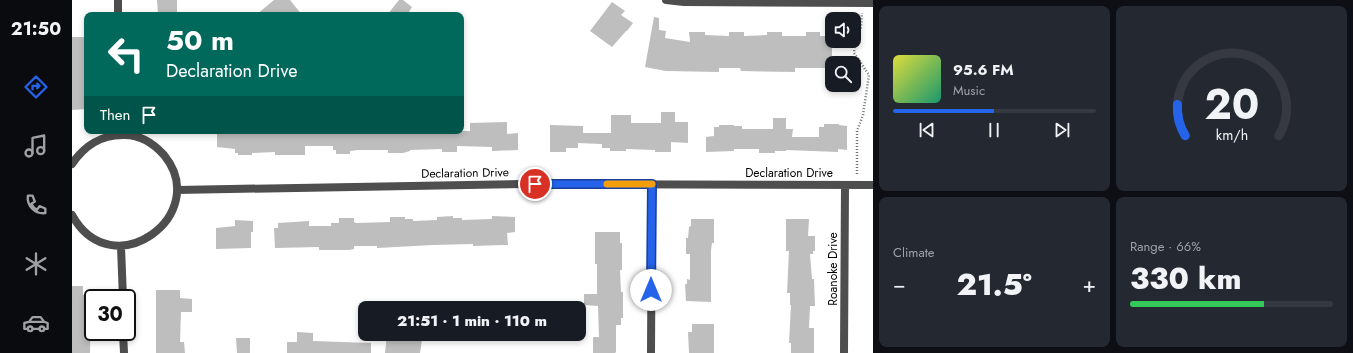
<!DOCTYPE html>
<meta charset="utf-8">
<style>
body{margin:0;font-family:Jost,sans-serif;background:#242831;color:#f1f3f6;height:100vh;display:flex;flex-direction:column;font-size:15px;white-space:nowrap}
*{box-sizing:border-box;margin:0}
p{font-size:13px;color:#9ea1a6}
.icon{flex:none;width:22px;height:22px;fill:none;stroke:currentColor;stroke-width:2;stroke-linecap:round;stroke-linejoin:round}
.map{position:relative;flex:1;overflow:hidden}
.sheet{display:flex;flex-direction:column;gap:6px;padding:6px;background:#0d0f14;width:480px}
.sheet>*{flex:none}
.guide{position:absolute;left:12px;top:12px;width:380px;height:122px;border-radius:8px;box-shadow:0 2px 6px #0003;background:#00695c;color:#fff;overflow:hidden}
.controls{position:absolute;left:753px;top:12px;display:grid;gap:8px}
.controls a{display:grid;place-items:center;width:36px;height:36px;border-radius:8px;background:#171b24;box-shadow:0 2px 6px #0003;font-size:20px}
.speed{position:absolute;left:12px;top:289px;display:flex;gap:8px;font-size:20px;font-weight:700;text-align:center}
.speed>*{display:grid;place-content:center;width:52px;height:52px;border-radius:50%;background:#171b24;box-shadow:0 2px 6px #0003;line-height:1}
.speed .limit{border:2px solid #111;border-radius:6px;background:#fff;color:#111}
.pin{position:absolute;display:grid;place-items:center;width:34px;height:34px;color:#fff;margin:-17px;border:2px solid #fff;border-radius:50%;box-shadow:0 1px 4px #0007}
.me{position:absolute;width:44px;margin:-22px;rotate:0deg;stroke-linejoin:round;filter:drop-shadow(0 0 3px #0008)}
.turn{display:flex;align-items:center;gap:14px;height:84px;padding:0 16px;font-size:18px}
.turn .icon{width:52px;height:52px;stroke-width:2.5}
.turn b{display:block;font-size:28px;line-height:34px}
.then{display:flex;align-items:center;height:38px;padding:0 16px;background:#0003;gap:8px;font-size:15px}
.big{font-size:30px;font-weight:800;line-height:1.1}
.sheet .tile{flex:1;display:flex;flex-direction:column;justify-content:center;gap:6px;min-width:0;padding:0 14px;border-radius:8px;background:#242831}
.sheet .dial{align-items:center;gap:0}
.dial svg{height:104px;overflow:visible;fill:none;stroke:#363941;stroke-width:7;stroke-linecap:round;text-anchor:middle}
.dial text{fill:#f1f3f6;stroke:none}
.song{display:flex;align-items:center;gap:12px}
.cover{width:48px;height:48px;border-radius:6px;background:linear-gradient(135deg,hsl(60 70% 55%),hsl(160 70% 35%))}
.played{height:4px;border-radius:2px;background:linear-gradient(90deg,#2563eb 50%,#363941 50%)}
.keys{display:flex;justify-content:space-around;direction:ltr}
.heat{display:flex;justify-content:space-between;align-items:center;font-size:22px;direction:ltr}
.charge{height:6px;border-radius:3px;background:linear-gradient(90deg,#34c759 66%,#363941 0)}
.sheet .tiles{flex:1;display:grid;gap:6px;grid-template-columns:repeat(2,1fr)}
.trip{position:absolute;left:286px;top:301px;width:228px;height:40px;border-radius:8px;background:#171b24;box-shadow:0 2px 6px #0003;font-weight:800;line-height:40px;text-align:center}
main{display:flex;flex:1;min-height:0}
.menu{display:flex;flex-direction:column;width:72px;justify-content:space-around;align-items:center;background:#090b0e;color:#9ea1a6}
.menu .icon{width:28px;height:28px}
.menu .on{color:#2563eb}
.menu b{font-size:18px;color:#f1f3f6}
.map>svg:first-child{display:block}
</style>
<main>
<nav class="menu">
<b>21:50</b>
<svg class="icon on" aria-label="directions" viewBox="0 0 24 24"><path d="M12 3l9 9-9 9-9-9zM9 14v-3h6M13 9l2 2-2 2"/></svg>
<svg class="icon" aria-label="music" viewBox="0 0 24 24"><path d="M9 18V5l10-2v13"/><circle cx="6" cy="18" r="3"/><circle cx="16" cy="16" r="3"/></svg>
<svg class="icon" aria-label="phone" viewBox="0 0 24 24"><path d="M5 4h4l2 5-3 2q2 4 5 5l2-3 5 2v4C11 20 4 13 5 4z"/></svg>
<svg class="icon" aria-label="climate" viewBox="0 0 24 24"><path d="M12 3v18M4 7l16 10M4 17L20 7"/></svg>
<svg class="icon" aria-label="car" viewBox="0 0 24 24"><path d="M5 17H2v-5l4-1 3-4h7l3 4 3 1v5h-3M9 17h6M6 11h13"/><circle cx="7" cy="17" r="2"/><circle cx="17" cy="17" r="2"/></svg>
</nav>
<div class="map">
<svg width="801" height="353" viewBox="0 0 801 353">
<rect width="100%" height="100%" fill="#fff"/>
<path fill="#bebebe" d="M 85,0 L 105,0 L 105,15 L 86,15 Z
M 202,0 L 218,0 L 230,15 L 184,15 Z
M 327,0 L 331,0 L 340,7 L 335,15 L 315,15 Z
M 540,2 L 553,11 L 549,15 L 561,23 L 555,31 L 554,31 L 540,47 L 518,31 Z
M 582,17 L 587,18 L 587,30 L 594,31 L 593,38 L 618,42 L 617,32 L 633,32 L 633,35 L 657,36 L 657,32 L 672,32 L 672,36 L 695,35 L 695,32 L 710,32 L 710,36 L 734,36 L 734,32 L 748,32 L 748,36 L 760,36 L 760,68 L 723,68 L 723,72 L 669,71 L 668,68 L 647,68 L 647,72 L 594,71 L 573,67 Z
M 0,37 L 15,37 L 15,109 L 0,110 Z
M 589,112 L 603,112 L 603,122 L 616,122 L 616,143 L 599,142 L 599,152 L 583,152 L 583,150 L 554,149 L 554,151 L 538,151 L 538,148 L 530,148 L 530,144 L 506,143 L 506,148 L 494,148 L 494,152 L 478,152 L 478,125 L 511,126 L 511,133 L 539,133 L 539,115 L 559,115 L 559,123 L 589,123 Z
M 701,118 L 714,118 L 714,129 L 721,129 L 720,137 L 747,137 L 747,127 L 752,127 L 752,124 L 767,124 L 767,125 L 775,126 L 775,150 L 766,149 L 766,152 L 714,150 L 714,151 L 703,151 L 703,153 L 687,153 L 687,149 L 662,149 L 662,151 L 634,152 L 634,137 L 642,136 L 642,127 L 647,127 L 647,125 L 662,125 L 662,126 L 670,126 L 670,129 L 701,129 Z
M 435,122 L 435,134 L 446,133 L 446,150 L 420,151 L 420,147 L 385,146 L 385,152 L 370,152 L 370,149 L 338,150 L 338,151 L 331,153 L 316,153 L 316,150 L 286,150 L 278,151 L 278,154 L 264,154 L 264,150 L 261,150 L 261,146 L 233,146 L 233,155 L 203,155 L 203,152 L 180,153 L 180,155 L 166,155 L 166,153 L 163,153 L 163,149 L 145,147 L 145,131 L 398,131 L 398,123 Z
M 381,216 L 381,218 L 390,218 L 390,220 L 420,219 L 420,216 L 443,217 L 443,232 L 435,233 L 436,245 L 431,245 L 401,246 L 401,244 L 361,245 L 305,248 L 305,246 L 282,246 L 282,249 L 277,250 L 247,250 L 247,247 L 203,248 L 202,228 L 206,228 L 206,223 L 237,221 L 237,226 L 259,226 L 259,223 L 267,223 L 267,218 L 282,218 L 282,222 L 284,223 L 318,222 L 318,217 L 333,217 L 333,219 L 341,219 L 341,221 L 365,220 L 365,217 Z
M 619,219 L 642,219 L 642,243 L 640,243 L 639,250 L 639,302 L 614,301 L 613,284 L 615,284 L 615,279 L 618,280 L 618,254 L 614,254 L 614,238 L 616,238 L 617,227 L 619,226 Z
M 714,219 L 737,219 L 736,236 L 743,236 L 743,251 L 741,251 L 741,254 L 738,254 L 740,279 L 742,279 L 743,306 L 738,306 L 737,328 L 742,328 L 742,353 L 719,353 L 719,343 L 717,343 L 719,305 L 718,305 L 718,293 L 715,293 L 717,251 L 714,251 Z
M 163,220 L 181,221 L 181,232 L 179,232 L 179,248 L 144,249 L 144,228 L 163,226 Z
M 523,232 L 548,232 L 548,243 L 550,243 L 550,270 L 548,270 L 549,292 L 551,292 L 551,318 L 549,318 L 549,325 L 544,325 L 544,352 L 543,353 L 521,353 L 521,337 L 527,337 L 526,306 L 512,305 L 512,294 L 525,294 L 525,264 L 523,264 Z
M 0,286 L 11,286 L 11,295 L 15,295 L 16,306 L 19,306 L 18,353 L 0,353 Z
M 84,290 L 108,290 L 108,298 L 120,299 L 120,312 L 109,312 L 108,342 L 112,342 L 113,353 L 84,353 Z
M 620,324 L 642,324 L 642,353 L 617,353 L 616,332 L 620,332 Z
M 225,332 L 241,333 L 241,341 L 299,343 L 299,353 L 215,353 L 215,342 L 225,342 Z
M 315,334 L 349,336 L 349,340 L 350,340 L 348,353 L 313,353 Z
M 164,338 L 178,338 L 178,353 L 165,353 Z"/>
<g fill="none" stroke-linecap="round" stroke-linejoin="round">
<path stroke="#707070" stroke-width="2.5" stroke-dasharray="1 2" stroke-linecap="butt" d="M 785,174 L 785,131 L 791,115 L 797,75 L 782,53 L 783,42 L 789,27 L 790,13"/>
<path stroke="#4e4e4e" stroke-width="8" d="M 46,0 L 46,15
M 594,0 L 612,2 L 801,3
M 0,164 C 12,146 30,134 53,135 C 68,135 82,144 92,155 C 141,215 40,288 0,215
M 105,190 L 449,184 L 801,185
M 49,247 L 51,298
M 51,332 L 52,353
M 579,353 L 580,184
M 772,353 L 773,185"/>
</g>
<g fill="none" stroke-linecap="round" stroke-linejoin="round">
<g stroke="#184099" stroke-width="10">
<path id="route" d="M 463,184 L 580,184 L 579,290"/>
</g>
<use href="#route" stroke="#2563eb" stroke-width="7"/>
<path stroke="#f59e0b" stroke-width="7" d="M 535,184 L 580,184"/>
</g>
<g text-anchor="middle" dominant-baseline="central" stroke-width="3" stroke-linejoin="round" paint-order="stroke">
<g font-size="12" fill="#000" stroke="#fff">
<text transform="translate(393 173) rotate(-1)">Declaration Drive</text>
<text x="717" y="173">Declaration Drive</text>
<text transform="translate(761 269) rotate(-90)">Roanoke Drive</text>
</g>
</g>
</svg>
<div class="controls">
<a><svg class="icon" aria-label="sound" viewBox="0 0 24 24"><path d="M4 9h4l5-4v14l-5-4H4zM17 9q2 3 0 6"/></svg></a>
<a><svg class="icon" aria-label="search" viewBox="0 0 24 24"><circle cx="10" cy="10" r="6"/><path d="M15 15l6 6"/></svg></a>
</div>
<div class="speed"><div class="limit">30</div></div>
<div class="pin" style="left:463px;top:184px;background:#d93025"><svg class="icon" aria-label="arrive" viewBox="0 0 24 24"><path d="M6 21V4h12l-3 4 3 4H6"/></svg></div>
<svg class="me" style="left:579px;top:290px" viewBox="-20 -20 40 40"><circle r="19" fill="#fff"/><path d="M0-13L10 11 0 6-10 11z" fill="#2563eb"/></svg>
<div class="trip">21:51 · 1 min · 110 m</div>
<div class="guide">
<div class="turn"><svg class="icon" aria-label="left" viewBox="0 0 24 24"><path d="M17 20v-9H6M10 6l-5 5 5 5"/></svg><div><b>50 m</b>Declaration Drive</div></div>
<div class="then">Then<svg class="icon" aria-label="arrive" viewBox="0 0 24 24"><path d="M6 21V4h12l-3 4 3 4H6"/></svg></div>
</div>
</div>
<section class="sheet">
<div class="tiles">
<div class="tile">
<div class="song"><i class="cover"></i><div><b>95.6 FM</b><p>Music</p></div></div>
<div class="played"></div>
<div class="keys"><svg class="icon" aria-label="previous" viewBox="0 0 24 24"><path d="M18 5L8 12l10 7zM5 5v14"/></svg><svg class="icon" aria-label="pause" viewBox="0 0 24 24"><path d="M8 5v14M16 5v14"/></svg><svg class="icon" aria-label="next" viewBox="0 0 24 24"><path d="M6 5l10 7-10 7zM19 5v14"/></svg></div>
</div>
<div class="tile dial"><svg viewBox="0 0 100 80">
<path d="M14 69A42 42 0 1 1 86 69"/>
<path d="M14 69A42 42 0 0 1 8 45" stroke="#2563eb"/>
<text x="50" y="56" font-size="32" font-weight="700">20</text>
<text x="50" y="72" font-size="11">km/h</text>
</svg></div>
<div class="tile"><p>Climate</p>
<div class="heat"><a>−</a><b class="big">21.5°</b><a>+</a></div>
</div>
<div class="tile"><p>Range · 66%</p><b class="big">330 km</b><div class="charge"></div></div>
</div>
</section>
</main>
